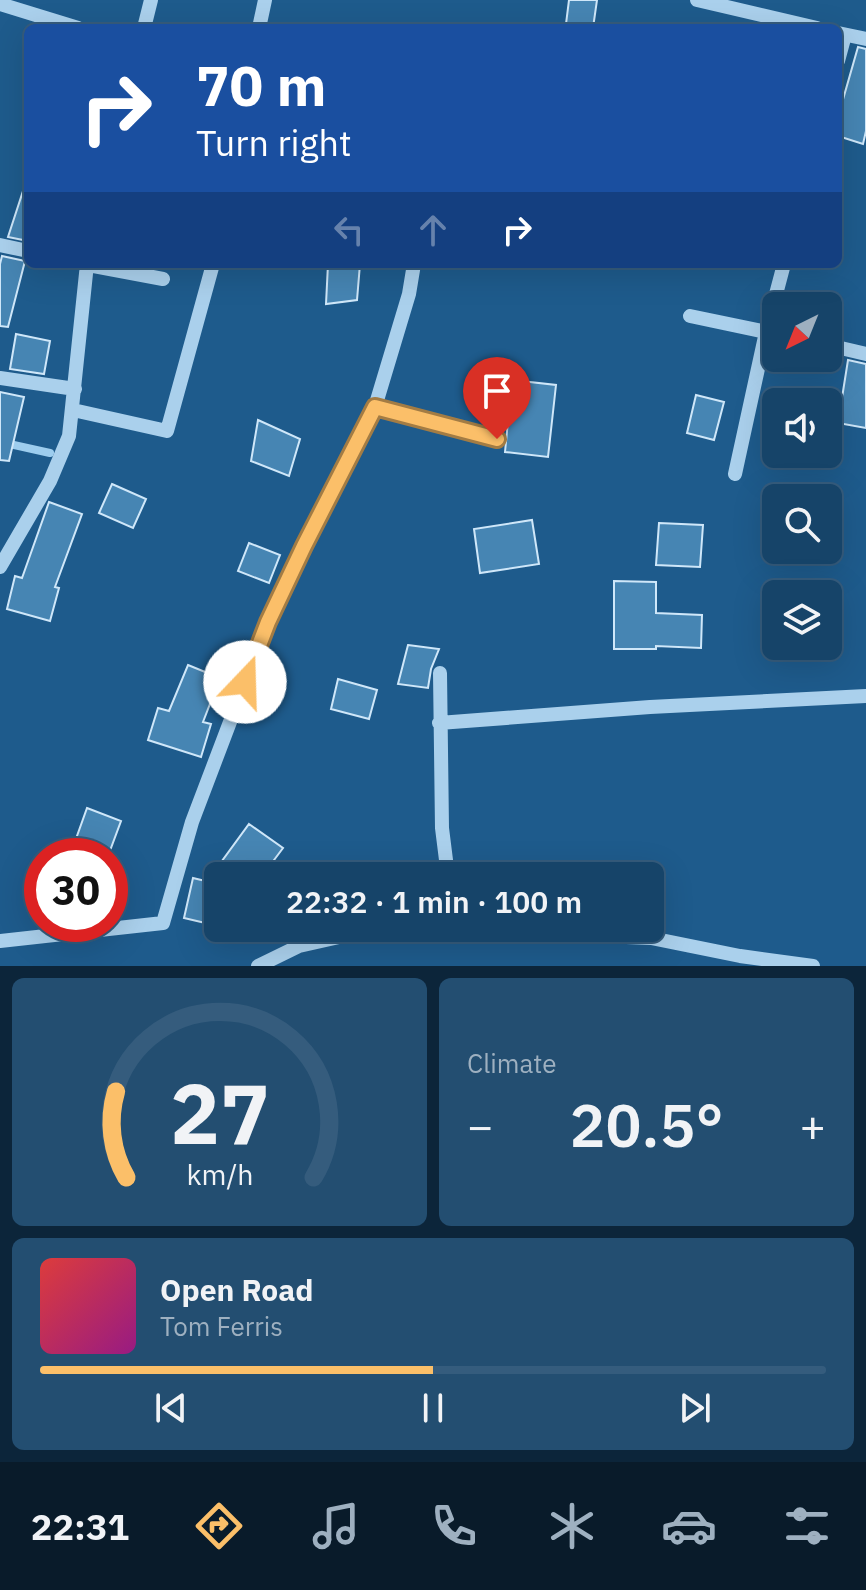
<!DOCTYPE html>
<meta charset="utf-8">
<style>
body{margin:0;font-family:"IBM Plex Sans",sans-serif;background:#234e71;color:#f1f3f6;height:100vh;display:flex;flex-direction:column;font-size:30px;white-space:nowrap}
*{box-sizing:border-box;margin:0}
p{font-size:26px;color:#9eb0c0}
.icon{flex:none;width:44px;height:44px;fill:none;stroke:currentColor;stroke-width:2;stroke-linecap:round;stroke-linejoin:round}
.map{position:relative;height:966px;overflow:hidden}
.panel{display:flex;flex-direction:column;gap:12px;padding:12px;background:#0c253a;flex:1}
.panel>*{flex:none}
.hud{position:absolute;left:24px;top:24px;width:818px;height:244px;border-radius:12px;box-shadow:0 8px 32px #0002,0 0 0 2px #355c7d;background:#1a4fa0;color:#fff;overflow:hidden}
.needle{width:52px;rotate:223deg}
.controls{position:absolute;left:762px;top:292px;display:grid;gap:16px}
.controls a{display:grid;place-items:center;width:80px;height:80px;border-radius:12px;background:#164469;box-shadow:0 8px 32px #0002,0 0 0 2px #355c7d;font-size:40px}
.speed{position:absolute;left:24px;top:838px;display:flex;gap:16px;font-size:40px;font-weight:700;text-align:center}
.speed>*{display:grid;place-content:center;width:104px;height:104px;border-radius:50%;background:#164469;box-shadow:0 8px 32px #0002,0 0 0 2px #355c7d;line-height:1}
.speed .limit{border:12px solid #d22;background:#fff;color:#111}
.pin{position:absolute;display:grid;place-items:center;width:68px;height:68px;color:#fff;margin:-82px -34px;border-radius:50% 50% 50% 0;rotate:-45deg;box-shadow:0 0 8px #0007}
.pin .icon{rotate:45deg}
.me{position:absolute;width:88px;margin:-44px;rotate:21deg;stroke-linejoin:round;filter:drop-shadow(0 0 6px #0008)}
.turn{display:flex;align-items:center;gap:28px;height:168px;padding:0 40px;font-size:36px}
.turn .icon{width:104px;height:104px;stroke-width:2.5}
.turn b{display:block;font-size:56px;line-height:68px}
.lanes{display:flex;align-items:center;height:76px;padding:0 40px;background:#0003;justify-content:center;gap:40px;direction:ltr}
.lanes .off{opacity:.35}
.big{font-size:60px;font-weight:600;line-height:1.1}
.panel .tile{flex:1;display:flex;flex-direction:column;justify-content:center;gap:12px;min-width:0;padding:0 28px;border-radius:12px;background:#234e71}
.panel .dial{align-items:center;gap:0}
.dial svg{height:208px;overflow:visible;fill:none;stroke:#355c7d;stroke-width:7;stroke-linecap:round;text-anchor:middle}
.dial text{fill:#f1f3f6;stroke:none}
.song{display:flex;align-items:center;gap:24px}
.cover{width:96px;height:96px;border-radius:12px;background:linear-gradient(135deg,hsl(0 70% 55%),hsl(310 70% 35%))}
.played{height:8px;border-radius:4px;background:linear-gradient(90deg,#fbbf69 50%,#355c7d 50%)}
.keys{display:flex;justify-content:space-around;direction:ltr}
.heat{display:flex;justify-content:space-between;align-items:center;font-size:44px;direction:ltr}
.panel .tiles{flex:1;display:grid;gap:12px;grid-template-columns:1fr 1fr}
.tile:last-child{grid-column:span 2}
.trip{position:absolute;left:204px;top:862px;width:460px;height:80px;border-radius:12px;background:#164469;box-shadow:0 8px 32px #0002,0 0 0 2px #355c7d;font-weight:600;line-height:80px;text-align:center}
.tabs{display:flex;height:128px;justify-content:space-around;align-items:center;background:#091b2a;color:#9eb0c0}
.tabs .icon{width:56px;height:56px}
.tabs .current{color:#fbbf69}
.tabs b{font-size:36px;color:#f1f3f6}
.map>svg:first-child{display:block}
</style>
<div class="map">
<svg width="866" height="966" viewBox="0 0 866 966">
<rect width="100%" height="100%" fill="#1e5b8c"/>
<g fill="none" stroke-linecap="round" stroke-linejoin="round">
<path stroke="#9dcdee" stroke-width="8" d="M 0,442 L 50,453"/>
</g>
<path fill="#4685b3" stroke="#cfe7f9" stroke-width="2" d="M 569,0 L 597,0 L 593,28 L 566,24 Z
M 858,47 L 866,49 L 866,131 L 863,144 L 838,136 L 838,117 Z
M 23,191 L 28,191 L 28,241 L 8,237 Z
M 2,256 L 25,261 L 8,327 L 0,326 L 0,264 Z
M 328,264 L 360,264 L 357,300 L 326,304 Z
M 16,334 L 50,341 L 44,374 L 10,369 Z
M 848,360 L 866,364 L 866,428 L 838,423 Z
M 512,380 L 556,385 L 548,457 L 505,452 Z
M 0,392 L 24,397 L 9,461 L 0,460 Z
M 696,395 L 724,402 L 714,440 L 687,433 Z
M 258,420 L 300,439 L 289,476 L 251,461 Z
M 112,484 L 146,499 L 133,528 L 99,513 Z
M 49,502 L 82,514 L 55,587 L 59,588 L 50,621 L 7,609 L 15,576 L 22,578 Z
M 532,520 L 539,564 L 480,573 L 474,529 Z
M 659,523 L 703,525 L 700,567 L 656,565 Z
M 249,543 L 280,555 L 269,583 L 238,571 Z
M 614,581 L 656,582 L 656,613 L 702,615 L 701,648 L 656,646 L 656,649 L 614,649 Z
M 408,645 L 439,649 L 431,669 L 428,688 L 398,684 Z
M 188,665 L 220,678 L 203,722 L 211,724 L 201,757 L 148,740 L 158,708 L 169,711 Z
M 338,679 L 377,690 L 369,719 L 331,709 Z
M 87,808 L 121,821 L 108,856 L 88,856 L 72,850 Z
M 249,824 L 283,848 L 262,876 L 211,876 Z
M 193,878 L 218,884 L 218,926 L 184,918 Z"/>
<g fill="none" stroke-linecap="round" stroke-linejoin="round">
<path stroke="#aad0ec" stroke-width="14" d="M 697,0 L 817,28
M 0,4 L 78,28
M 144,28 L 151,0
M 259,28 L 265,0
M 838,33 L 866,39
M 838,61 L 845,35
M 0,245 L 28,251
M 83,264 L 163,279
M 690,316 L 776,334
M 828,345 L 866,354
M 0,378 L 75,389
M 375,407 L 497,439
M 73,410 L 167,431 L 213,264
M 735,474 L 766,332 L 784,264
M 0,567 L 50,481 L 69,436 L 87,264
M 440,673 L 442,828 L 448,876
M 439,723 L 650,707 L 866,696
M 0,941 L 163,923 L 192,822 L 268,622 L 375,407 L 409,294 L 414,264
M 258,966 L 299,946 L 348,935 L 456,930 L 651,938 L 740,956 L 813,966"/>
</g>
<g fill="none" stroke-linecap="round" stroke-linejoin="round">
<g stroke="#a37c44" stroke-width="20">
<path id="route" d="M 245,682 L 268,622 L 304,546 L 375,407 L 497,439"/>
</g>
<use href="#route" stroke="#fbbf69" stroke-width="14"/>
</g>
</svg>
<div class="controls">
<a><svg class="needle" viewBox="-14 -14 28 28"><path d="M0-13l5 13h-10z" fill="#e53935"/><path d="M0 13l5-13h-10z" fill="#9eb0c0"/></svg></a>
<a><svg class="icon" aria-label="sound" viewBox="0 0 24 24"><path d="M4 9h4l5-4v14l-5-4H4zM17 9q2 3 0 6"/></svg></a>
<a><svg class="icon" aria-label="search" viewBox="0 0 24 24"><circle cx="10" cy="10" r="6"/><path d="M15 15l6 6"/></svg></a>
<a><svg class="icon" aria-label="layers" viewBox="0 0 24 24"><path d="M12 4l9 5-9 5-9-5zM3 14l9 5 9-5"/></svg></a>
</div>
<div class="speed"><div class="limit">30</div></div>
<div class="pin" style="left:497px;top:439px;background:#d93025"><svg class="icon" aria-label="arrive" viewBox="0 0 24 24"><path d="M6 21V4h12l-3 4 3 4H6"/></svg></div>
<svg class="me" style="left:245px;top:682px" viewBox="-20 -20 40 40"><circle r="19" fill="#fff"/><path d="M0-13L10 11 0 6-10 11z" fill="#fbbf69"/></svg>
<div class="trip">22:32 · 1 min · 100 m</div>
<div class="hud">
<div class="turn"><svg class="icon" aria-label="right" viewBox="0 0 24 24"><path d="M7 20v-9h11M14 6l5 5-5 5"/></svg><div><b>70 m</b>Turn right</div></div>
<div class="lanes"><svg class="icon off" aria-label="left" viewBox="0 0 24 24"><path d="M17 20v-9H6M10 6l-5 5 5 5"/></svg><svg class="icon off" aria-label="ahead" viewBox="0 0 24 24"><path d="M12 20V5M6 11l6-6 6 6"/></svg><svg class="icon" aria-label="right" viewBox="0 0 24 24"><path d="M7 20v-9h11M14 6l5 5-5 5"/></svg></div>
</div>
</div>
<section class="panel">
<div class="tiles">
<div class="tile dial"><svg viewBox="0 0 100 80">
<path d="M14 69A42 42 0 1 1 86 69"/>
<path d="M14 69A42 42 0 0 1 10 36" stroke="#fbbf69"/>
<text x="50" y="56" font-size="32" font-weight="700">27</text>
<text x="50" y="72" font-size="11">km/h</text>
</svg></div>
<div class="tile"><p>Climate</p>
<div class="heat"><a>−</a><b class="big">20.5°</b><a>+</a></div>
</div>
<div class="tile">
<div class="song"><i class="cover"></i><div><b>Open Road</b><p>Tom Ferris</p></div></div>
<div class="played"></div>
<div class="keys"><svg class="icon" aria-label="previous" viewBox="0 0 24 24"><path d="M18 5L8 12l10 7zM5 5v14"/></svg><svg class="icon" aria-label="pause" viewBox="0 0 24 24"><path d="M8 5v14M16 5v14"/></svg><svg class="icon" aria-label="next" viewBox="0 0 24 24"><path d="M6 5l10 7-10 7zM19 5v14"/></svg></div>
</div>
</div>
</section>
<nav class="tabs">
<b>22:31</b>
<svg class="icon current" aria-label="directions" viewBox="0 0 24 24"><path d="M12 3l9 9-9 9-9-9zM9 14v-3h6M13 9l2 2-2 2"/></svg>
<svg class="icon" aria-label="music" viewBox="0 0 24 24"><path d="M9 18V5l10-2v13"/><circle cx="6" cy="18" r="3"/><circle cx="16" cy="16" r="3"/></svg>
<svg class="icon" aria-label="phone" viewBox="0 0 24 24"><path d="M5 4h4l2 5-3 2q2 4 5 5l2-3 5 2v4C11 20 4 13 5 4z"/></svg>
<svg class="icon" aria-label="climate" viewBox="0 0 24 24"><path d="M12 3v18M4 7l16 10M4 17L20 7"/></svg>
<svg class="icon" aria-label="car" viewBox="0 0 24 24"><path d="M5 17H2v-5l4-1 3-4h7l3 4 3 1v5h-3M9 17h6M6 11h13"/><circle cx="7" cy="17" r="2"/><circle cx="17" cy="17" r="2"/></svg>
<svg class="icon" aria-label="filters" viewBox="0 0 24 24"><path d="M4 7h16M4 17h16"/><circle cx="9" cy="7" r="2"/><circle cx="15" cy="17" r="2"/></svg>
</nav>
